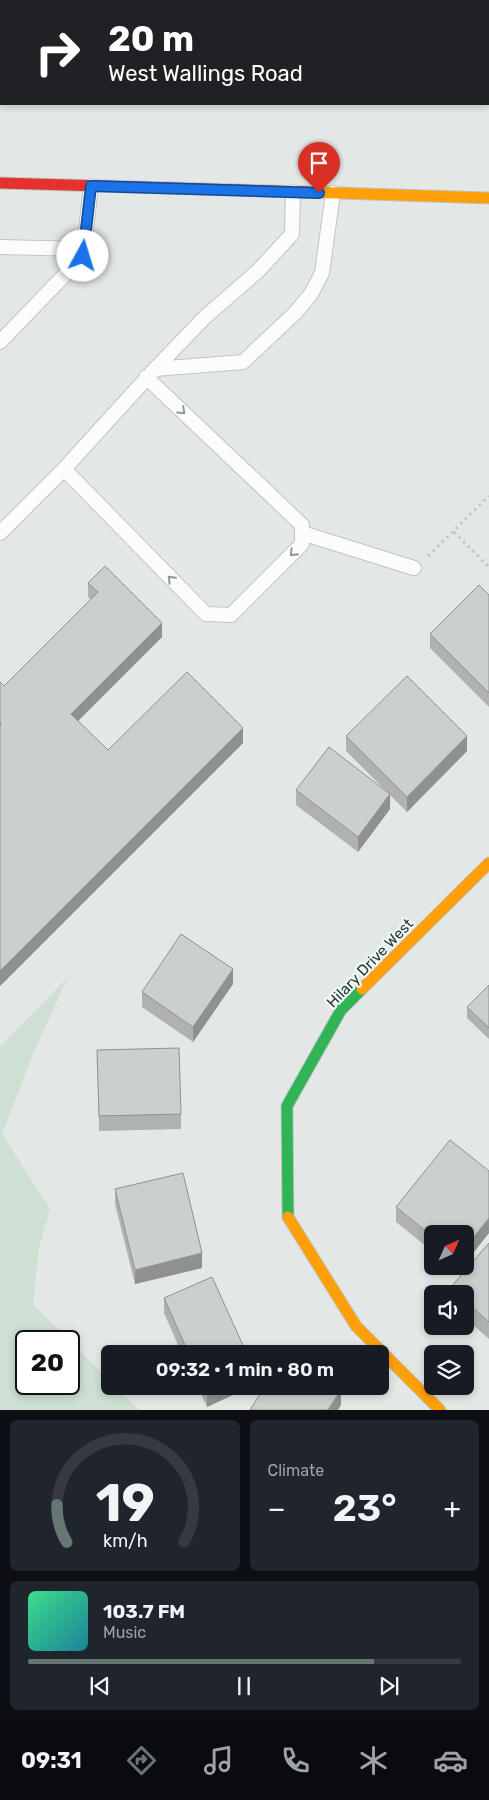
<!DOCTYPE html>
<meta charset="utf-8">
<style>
body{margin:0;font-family:Rubik,sans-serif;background:#20242c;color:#f1f3f6;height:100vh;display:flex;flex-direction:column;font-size:19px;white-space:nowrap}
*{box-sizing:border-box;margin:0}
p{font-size:16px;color:#9ea1a6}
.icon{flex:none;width:28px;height:28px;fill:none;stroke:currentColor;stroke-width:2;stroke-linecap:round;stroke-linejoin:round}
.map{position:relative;height:1410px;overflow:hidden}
.panel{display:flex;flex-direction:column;gap:10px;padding:10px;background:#0d0f14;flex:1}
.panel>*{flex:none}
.guide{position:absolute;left:0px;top:0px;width:490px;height:105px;box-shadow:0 2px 8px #0003;background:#202124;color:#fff;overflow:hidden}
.needle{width:32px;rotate:45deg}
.controls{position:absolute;left:424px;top:1225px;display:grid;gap:10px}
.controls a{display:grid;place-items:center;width:50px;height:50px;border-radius:8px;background:#171b24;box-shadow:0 2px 8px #0003;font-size:25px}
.speed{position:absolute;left:15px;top:1330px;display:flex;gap:10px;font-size:25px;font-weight:700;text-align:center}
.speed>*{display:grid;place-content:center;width:65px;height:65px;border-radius:50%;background:#171b24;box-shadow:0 2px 8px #0003;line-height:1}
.speed .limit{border:2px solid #111;border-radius:8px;background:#fff;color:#111}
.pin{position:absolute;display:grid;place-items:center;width:42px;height:42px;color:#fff;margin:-51px -21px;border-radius:50% 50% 50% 0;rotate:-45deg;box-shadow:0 0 5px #0007}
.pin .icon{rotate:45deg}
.me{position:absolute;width:55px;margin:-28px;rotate:6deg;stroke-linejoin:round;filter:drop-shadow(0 0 4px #0008)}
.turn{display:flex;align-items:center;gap:18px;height:105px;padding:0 25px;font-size:22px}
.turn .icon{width:65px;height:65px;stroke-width:2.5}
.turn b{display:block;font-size:35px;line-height:42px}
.big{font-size:38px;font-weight:600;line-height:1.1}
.panel .card{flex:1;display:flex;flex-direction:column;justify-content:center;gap:8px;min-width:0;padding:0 18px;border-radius:8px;background:#20242c}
.panel .dial{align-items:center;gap:0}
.dial svg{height:130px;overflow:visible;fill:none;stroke:#363941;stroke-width:7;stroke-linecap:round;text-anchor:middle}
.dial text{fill:#f1f3f6;stroke:none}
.song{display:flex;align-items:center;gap:15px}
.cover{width:60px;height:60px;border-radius:8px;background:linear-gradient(135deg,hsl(150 70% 55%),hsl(190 70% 35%))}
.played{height:5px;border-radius:2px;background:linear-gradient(90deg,#667672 80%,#363941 80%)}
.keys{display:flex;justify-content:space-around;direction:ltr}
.heat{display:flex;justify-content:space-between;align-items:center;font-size:28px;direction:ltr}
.panel .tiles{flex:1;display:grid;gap:10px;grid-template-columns:1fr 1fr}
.card:last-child{grid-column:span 2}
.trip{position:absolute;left:101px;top:1345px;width:288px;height:50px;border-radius:8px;background:#171b24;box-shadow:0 2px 8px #0003;font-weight:600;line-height:50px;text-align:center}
.dock{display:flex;height:80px;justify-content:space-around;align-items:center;background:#090b0e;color:#9ea1a6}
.dock .icon{width:35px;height:35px}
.dock .on{color:#667672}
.dock b{font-size:22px;color:#f1f3f6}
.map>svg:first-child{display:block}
</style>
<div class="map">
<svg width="489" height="1410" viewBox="0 0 489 1410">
<rect width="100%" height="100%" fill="#e3e8e6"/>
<path fill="#cee0d3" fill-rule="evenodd" d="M 68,977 L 33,1054 L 2,1134 L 50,1209 L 39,1247 L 33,1304 L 110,1381 L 110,1386 L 115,1386 L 139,1410 L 0,1410 L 0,1047 ZM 26,1341 L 69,1341 L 69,1384 L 26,1384 Z"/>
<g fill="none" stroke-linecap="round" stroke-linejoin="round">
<g stroke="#c0c5c3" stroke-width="16">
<path id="lane" d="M 0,247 L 84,249
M 0,342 L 83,256 L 91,186
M 155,369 L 205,317 L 259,270 L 292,234 L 293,192
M 64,469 L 206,614 L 231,615 L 302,544 L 302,525 L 146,377
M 0,533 L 64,469 L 155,369 L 243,362 L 296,312 L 311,294 L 322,273 L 333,193
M 302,533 L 414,568"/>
</g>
<g stroke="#c0c6c3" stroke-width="13">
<path id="fast" d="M 288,1217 L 287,1106 L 341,1010 L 362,989"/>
</g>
<g stroke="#c0c6c3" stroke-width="13">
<path id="slow" d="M 307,192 L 489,198
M 362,989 L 489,863
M 288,1217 L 356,1326 L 440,1410"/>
</g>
<g stroke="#c0c6c3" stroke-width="13">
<path id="jam" d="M 0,183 L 307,192"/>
</g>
<path stroke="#c0c8c4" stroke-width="3" stroke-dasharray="2.5 4" stroke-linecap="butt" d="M 454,532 L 489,567
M 428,556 L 489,496"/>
<use href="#lane" stroke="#fbfcfb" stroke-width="14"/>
<use href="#fast" stroke="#30b455" stroke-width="11"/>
<use href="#slow" stroke="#ff9f0a" stroke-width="11"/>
<use href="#jam" stroke="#e5322d" stroke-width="11"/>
</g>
<path fill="#afb2b0" d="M 88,583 L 162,637 L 78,721 L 108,750 L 243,743 L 0,986 L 0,682 L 4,686 L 91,600 L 88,597 Z
M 489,595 L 489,707 L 430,648 L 430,634 Z
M 346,736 L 467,751 L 407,812 L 390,795 L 390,809 L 358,852 L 296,805 L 296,790 L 387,792 L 346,751 Z
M 233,984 L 193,1042 L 142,1007 L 142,992 Z
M 489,985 L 489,1039 L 467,1018 L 467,1007 Z
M 97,1050 L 181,1114 L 181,1129 L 99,1131 Z
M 115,1189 L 202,1268 L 135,1284 L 115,1204 Z
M 396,1207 L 489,1233 L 465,1263 L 465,1234 L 432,1234 L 432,1251 L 396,1222 Z
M 489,1243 L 489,1339 L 465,1318 L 465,1294 L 450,1294 L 450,1288 Z
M 452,1266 L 462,1266 L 458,1271 Z
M 164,1298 L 247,1354 L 182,1354 L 164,1313 Z
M 197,1386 L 252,1386 L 207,1407 Z"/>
<path fill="#8e9190" d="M 162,623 L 162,637 L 71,728 L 71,714 Z
M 243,728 L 243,743 L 0,986 L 0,971 Z
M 467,736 L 467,751 L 407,812 L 407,797 Z
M 390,794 L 390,809 L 358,852 L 358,837 Z
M 233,969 L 233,984 L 193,1042 L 193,1027 Z
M 489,1218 L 489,1233 L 465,1263 L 465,1248 Z
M 202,1253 L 202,1268 L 135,1284 L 135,1270 Z
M 458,1266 L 462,1266 L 458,1271 Z
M 220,1386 L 252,1386 L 207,1407 L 207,1392 Z
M 341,1390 L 341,1405 L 338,1410 L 328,1410 Z"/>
<path fill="#cbcfcd" stroke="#8e9190" d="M 105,566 L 162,623 L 71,714 L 108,750 L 187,672 L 243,728 L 0,971 L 0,725 L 1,724 L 0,722 L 0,682 L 4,686 L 98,592 L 88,583 Z
M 479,585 L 489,595 L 489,693 L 430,634 Z
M 407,676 L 467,736 L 407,797 L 346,736 Z
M 329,747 L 390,794 L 358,837 L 296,790 Z
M 181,934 L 233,969 L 193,1027 L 142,992 Z
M 489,985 L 489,1028 L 467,1007 Z
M 179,1048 L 181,1114 L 99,1116 L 97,1050 Z
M 450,1140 L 489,1171 L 489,1218 L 465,1248 L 465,1234 L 432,1234 L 432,1236 L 396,1207 Z
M 183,1173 L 202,1253 L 135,1270 L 115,1189 Z
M 489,1243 L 489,1322 L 465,1301 L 465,1294 L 457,1294 L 450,1288 Z
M 212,1277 L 247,1354 L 189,1354 L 164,1298 Z
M 204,1386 L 220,1386 L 207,1392 Z
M 265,1386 L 336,1386 L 341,1390 L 328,1410 L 250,1410 Z"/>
<defs><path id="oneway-chevron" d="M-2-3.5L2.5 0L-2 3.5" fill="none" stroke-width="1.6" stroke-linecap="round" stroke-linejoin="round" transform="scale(1.25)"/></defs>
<g stroke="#8f9a97">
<use href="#oneway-chevron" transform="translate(182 411) rotate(43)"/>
<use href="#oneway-chevron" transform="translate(293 553) rotate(135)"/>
<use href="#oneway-chevron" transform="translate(171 579) rotate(-134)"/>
</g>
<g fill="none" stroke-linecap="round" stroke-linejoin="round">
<g stroke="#114b97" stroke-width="12">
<path id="route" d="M 83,256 L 91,186 L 319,193"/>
</g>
<use href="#route" stroke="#1a73e8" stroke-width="9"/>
</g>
<g text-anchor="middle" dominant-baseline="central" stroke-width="4.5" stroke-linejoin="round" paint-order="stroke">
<g font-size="15" fill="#233933" stroke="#f1f7f4">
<text transform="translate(370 963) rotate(-46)">Hilary Drive West</text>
</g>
</g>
</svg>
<div class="controls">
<a><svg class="needle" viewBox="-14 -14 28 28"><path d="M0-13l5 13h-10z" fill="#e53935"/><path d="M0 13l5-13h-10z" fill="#9ea1a6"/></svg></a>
<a><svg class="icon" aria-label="sound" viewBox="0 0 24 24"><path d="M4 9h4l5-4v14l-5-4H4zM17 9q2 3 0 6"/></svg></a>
<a><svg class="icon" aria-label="layers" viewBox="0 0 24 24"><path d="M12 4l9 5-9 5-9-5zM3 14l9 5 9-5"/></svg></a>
</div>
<div class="speed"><div class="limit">20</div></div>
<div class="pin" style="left:319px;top:193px;background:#d93025"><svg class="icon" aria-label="arrive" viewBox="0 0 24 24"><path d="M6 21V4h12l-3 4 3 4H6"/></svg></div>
<svg class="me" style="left:83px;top:256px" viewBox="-20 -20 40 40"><circle r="19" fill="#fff"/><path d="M0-13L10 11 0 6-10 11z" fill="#1a73e8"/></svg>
<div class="trip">09:32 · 1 min · 80 m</div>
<div class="guide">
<div class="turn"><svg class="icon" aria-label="right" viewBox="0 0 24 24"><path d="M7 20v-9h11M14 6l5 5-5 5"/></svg><div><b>20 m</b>West Wallings Road</div></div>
</div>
</div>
<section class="panel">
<div class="tiles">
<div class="card dial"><svg viewBox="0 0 100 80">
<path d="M14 69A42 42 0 1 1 86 69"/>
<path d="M14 69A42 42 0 0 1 8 46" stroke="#667672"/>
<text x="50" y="56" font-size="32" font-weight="700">19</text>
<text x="50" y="72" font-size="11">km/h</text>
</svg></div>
<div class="card"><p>Climate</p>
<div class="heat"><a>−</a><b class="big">23°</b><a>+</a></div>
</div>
<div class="card">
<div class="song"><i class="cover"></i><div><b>103.7 FM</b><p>Music</p></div></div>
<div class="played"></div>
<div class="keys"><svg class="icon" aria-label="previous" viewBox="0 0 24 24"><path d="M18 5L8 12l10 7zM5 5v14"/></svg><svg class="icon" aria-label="pause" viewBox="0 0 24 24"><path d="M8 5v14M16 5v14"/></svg><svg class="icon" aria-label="next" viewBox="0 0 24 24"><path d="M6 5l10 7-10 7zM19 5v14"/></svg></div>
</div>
</div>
</section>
<nav class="dock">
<b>09:31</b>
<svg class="icon on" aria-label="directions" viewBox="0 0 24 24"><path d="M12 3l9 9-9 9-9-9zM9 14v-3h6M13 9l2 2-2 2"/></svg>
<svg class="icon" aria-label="music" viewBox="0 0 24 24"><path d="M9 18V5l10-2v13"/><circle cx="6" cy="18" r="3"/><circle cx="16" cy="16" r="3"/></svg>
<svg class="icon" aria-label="phone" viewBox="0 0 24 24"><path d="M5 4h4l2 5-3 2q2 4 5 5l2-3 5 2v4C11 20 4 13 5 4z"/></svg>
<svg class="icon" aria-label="climate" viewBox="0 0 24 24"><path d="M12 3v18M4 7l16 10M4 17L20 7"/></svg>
<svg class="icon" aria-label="car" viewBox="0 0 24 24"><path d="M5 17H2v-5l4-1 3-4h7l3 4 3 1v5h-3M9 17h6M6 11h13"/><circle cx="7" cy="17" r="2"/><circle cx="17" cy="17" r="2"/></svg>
</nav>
